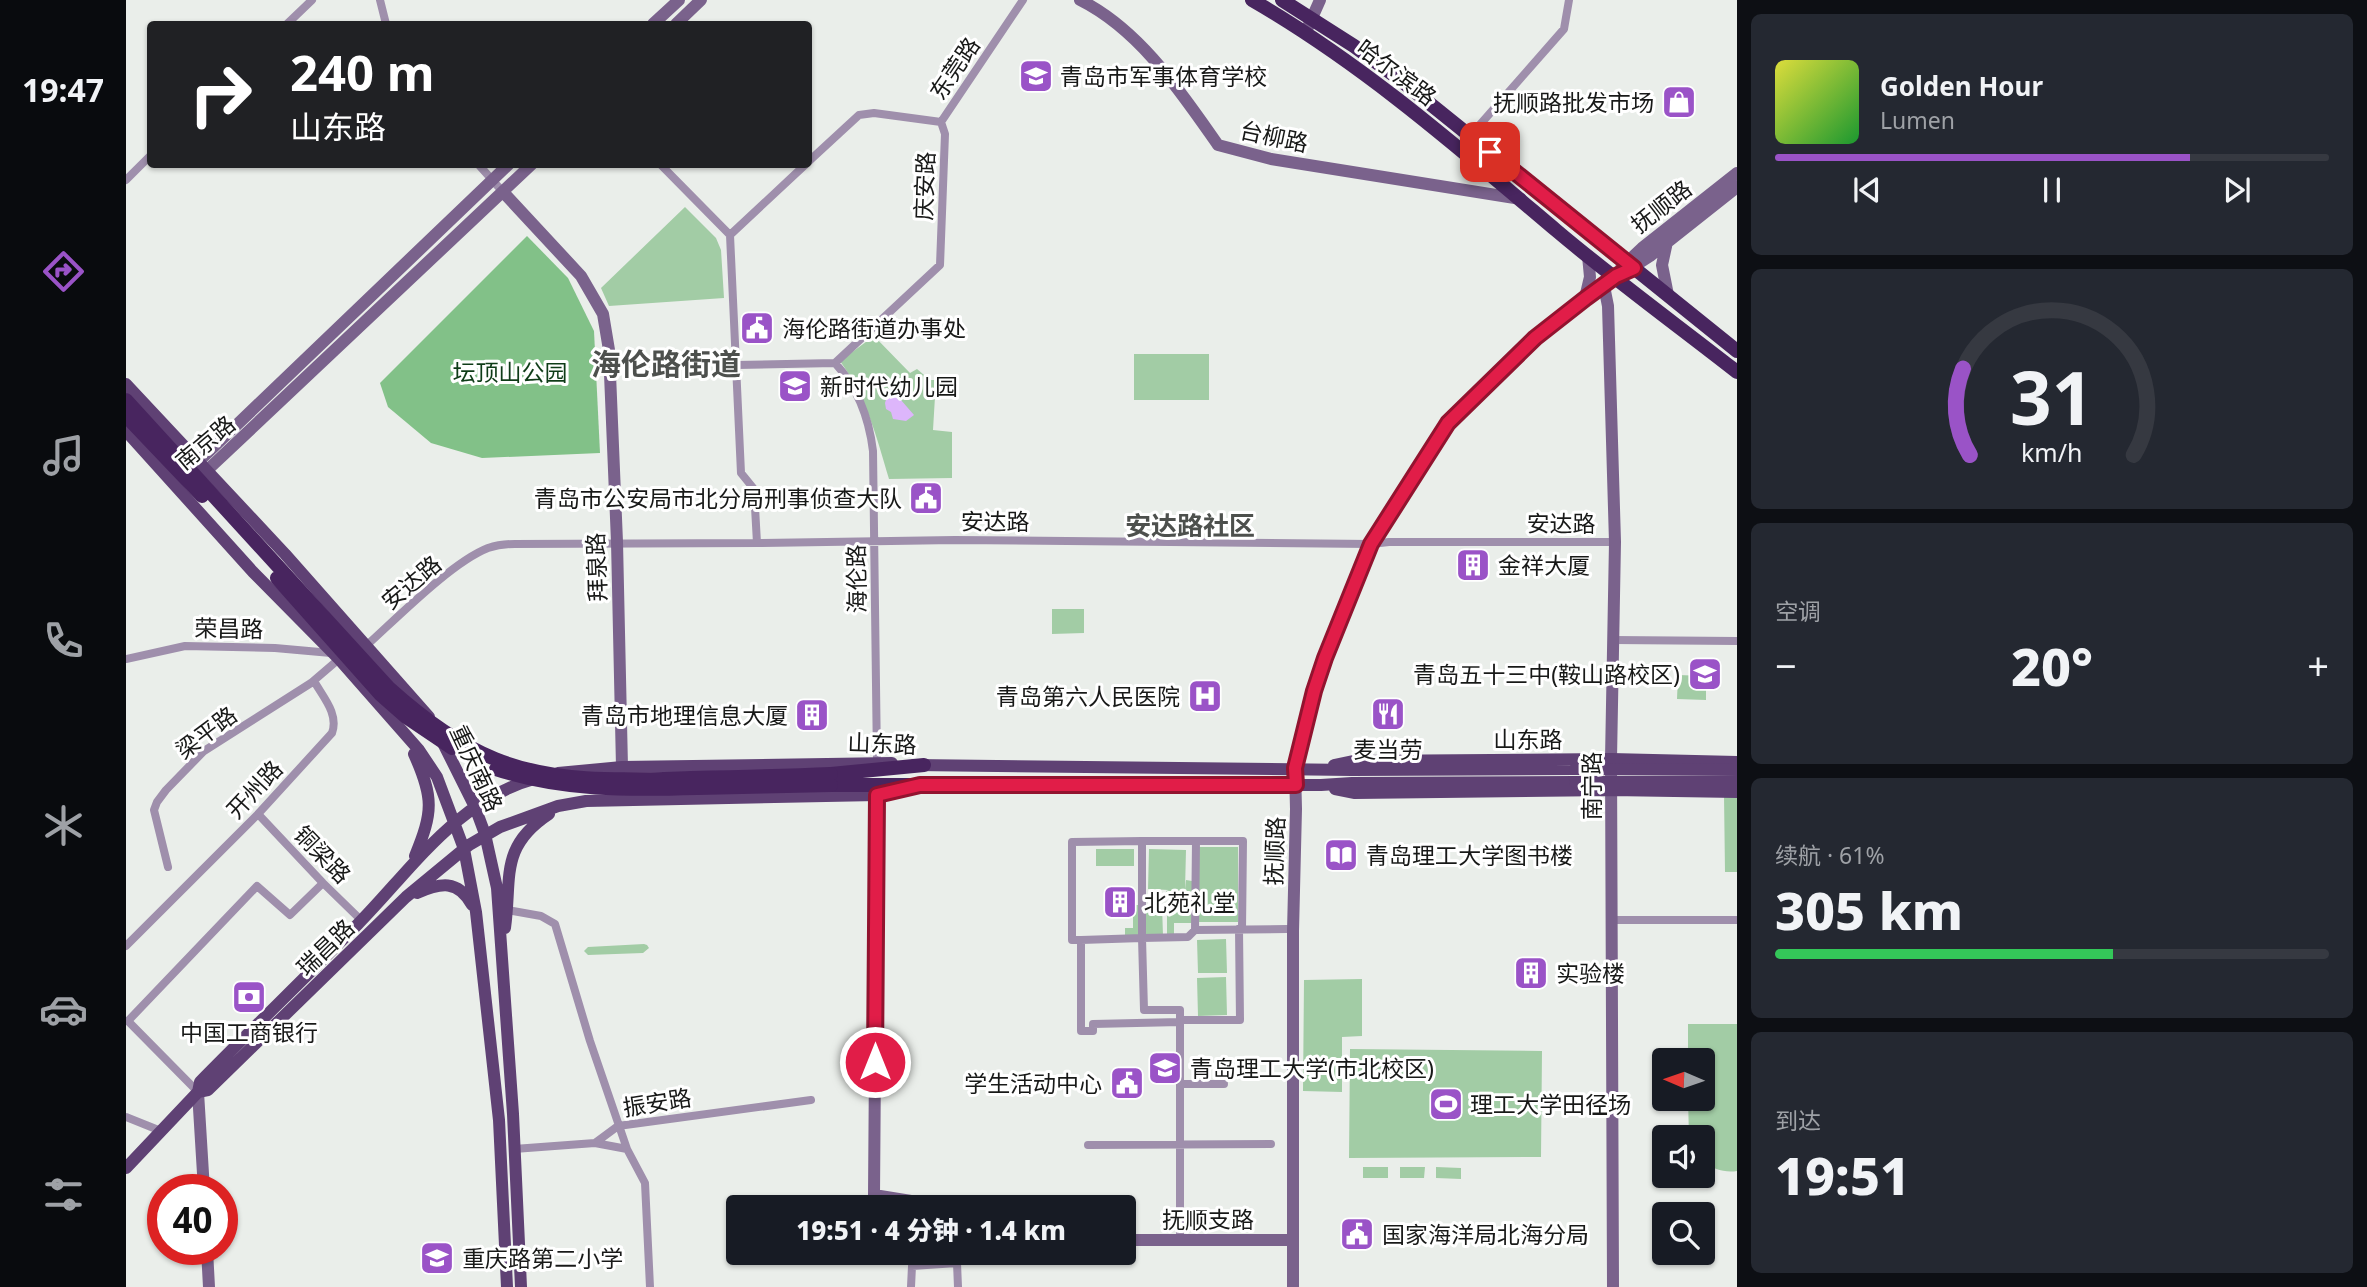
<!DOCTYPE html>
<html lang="zh">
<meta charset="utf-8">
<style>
body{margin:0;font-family:"Noto Sans","Noto Sans SC",sans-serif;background:#242831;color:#f1f3f6;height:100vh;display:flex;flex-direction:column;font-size:26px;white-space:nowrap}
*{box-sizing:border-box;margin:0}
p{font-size:23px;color:#9ea1a6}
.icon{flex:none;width:38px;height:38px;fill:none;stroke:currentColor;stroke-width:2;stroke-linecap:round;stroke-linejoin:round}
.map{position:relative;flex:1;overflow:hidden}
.drawer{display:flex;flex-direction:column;gap:14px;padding:14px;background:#0d0f14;width:630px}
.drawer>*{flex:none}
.banner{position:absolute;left:21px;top:21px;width:665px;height:147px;border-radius:7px;box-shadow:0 2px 5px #0004;background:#202124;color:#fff;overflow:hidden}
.needle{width:46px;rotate:272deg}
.tools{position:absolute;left:1526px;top:1048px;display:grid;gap:14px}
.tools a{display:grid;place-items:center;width:63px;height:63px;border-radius:7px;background:#171b24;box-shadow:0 2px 5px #0004;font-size:35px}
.speed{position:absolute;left:21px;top:1174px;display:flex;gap:14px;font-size:35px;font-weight:700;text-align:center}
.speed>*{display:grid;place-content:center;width:91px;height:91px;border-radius:50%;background:#171b24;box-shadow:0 2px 5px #0004;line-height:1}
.speed .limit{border:10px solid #d22;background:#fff;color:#111}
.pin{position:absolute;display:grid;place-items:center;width:60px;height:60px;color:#fff;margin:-30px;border-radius:14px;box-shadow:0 4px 10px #0006}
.me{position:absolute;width:77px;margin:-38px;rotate:0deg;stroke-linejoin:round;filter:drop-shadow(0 0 5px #0008)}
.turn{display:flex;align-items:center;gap:24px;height:147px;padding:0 28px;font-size:32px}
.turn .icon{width:91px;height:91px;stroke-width:2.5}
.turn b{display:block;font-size:49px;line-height:60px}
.big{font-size:52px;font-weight:800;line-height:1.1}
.drawer .card{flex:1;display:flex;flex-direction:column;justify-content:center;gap:10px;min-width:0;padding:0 24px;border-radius:10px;background:#242831}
.drawer .dial{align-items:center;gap:0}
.dial svg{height:182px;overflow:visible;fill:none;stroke:#363941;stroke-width:7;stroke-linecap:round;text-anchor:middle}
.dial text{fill:#f1f3f6;stroke:none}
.song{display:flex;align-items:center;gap:21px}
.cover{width:84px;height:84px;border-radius:10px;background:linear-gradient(135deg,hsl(60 70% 55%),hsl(130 70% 35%))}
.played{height:7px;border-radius:4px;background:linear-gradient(90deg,#9a53c7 75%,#363941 75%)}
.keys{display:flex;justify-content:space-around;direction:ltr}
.heat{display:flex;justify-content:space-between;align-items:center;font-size:38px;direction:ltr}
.charge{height:10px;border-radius:5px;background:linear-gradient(90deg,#34c759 61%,#363941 0)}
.trip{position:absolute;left:600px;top:1195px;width:410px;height:70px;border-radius:7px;background:#171b24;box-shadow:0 2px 5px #0004;font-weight:800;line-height:70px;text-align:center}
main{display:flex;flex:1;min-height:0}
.tabs{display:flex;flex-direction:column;width:126px;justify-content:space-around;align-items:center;background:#090b0e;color:#9ea1a6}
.tabs .icon{width:49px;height:49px}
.tabs .active{color:#9a53c7}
.tabs b{font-size:32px;color:#f1f3f6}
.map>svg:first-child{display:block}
</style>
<main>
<nav class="tabs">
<b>19:47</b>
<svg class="icon active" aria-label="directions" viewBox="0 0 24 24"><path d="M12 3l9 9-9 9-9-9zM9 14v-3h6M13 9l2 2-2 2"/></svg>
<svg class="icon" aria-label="music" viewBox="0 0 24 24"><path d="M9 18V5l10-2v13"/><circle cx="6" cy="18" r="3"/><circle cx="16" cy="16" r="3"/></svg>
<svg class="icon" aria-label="phone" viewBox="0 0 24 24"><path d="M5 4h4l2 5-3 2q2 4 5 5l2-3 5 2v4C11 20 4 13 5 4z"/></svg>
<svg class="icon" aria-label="climate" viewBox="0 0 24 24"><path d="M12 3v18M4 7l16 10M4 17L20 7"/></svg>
<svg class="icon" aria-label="car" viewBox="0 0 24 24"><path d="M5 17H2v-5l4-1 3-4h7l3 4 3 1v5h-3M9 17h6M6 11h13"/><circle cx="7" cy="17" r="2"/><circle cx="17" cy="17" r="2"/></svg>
<svg class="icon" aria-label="filters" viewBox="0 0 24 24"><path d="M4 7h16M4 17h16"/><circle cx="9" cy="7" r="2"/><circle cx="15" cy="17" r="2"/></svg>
</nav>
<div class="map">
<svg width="1611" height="1287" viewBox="0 0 1611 1287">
<rect width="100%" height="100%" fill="#eaeeea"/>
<path fill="#a2cca5" d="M 559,207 L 590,238 L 595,250 L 598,298 L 483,306 L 475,288 Z
M 748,336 L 784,373 L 791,369 L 804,380 L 810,380 L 807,430 L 826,432 L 826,478 L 763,479 C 750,435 741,399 714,361 Z
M 1008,354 L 1083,354 L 1083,400 L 1008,400 Z
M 926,609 L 958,609 L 958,633 L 926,634 Z
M 1552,675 L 1580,676 L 1580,700 L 1551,699 Z
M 1598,795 L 1611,795 L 1611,872 L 1599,872 Z
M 1072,847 L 1112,847 L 1112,922 L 1072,922 Z
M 970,849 L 1008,849 L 1008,866 L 970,866 Z
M 1023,849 L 1060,850 L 1059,890 L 1060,880 L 1066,881 L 1066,896 L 1040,897 L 1040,891 L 1043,890 L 1022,889 Z
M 1045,901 L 1065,901 L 1066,923 L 1048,923 L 1048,936 L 1041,937 L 1041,904 Z
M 1007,905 L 1014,905 L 1014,935 L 999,935 L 999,928 L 1007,928 Z
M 1036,905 L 1037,936 L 1019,937 L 1018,906 Z
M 1100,939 L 1101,973 L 1072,973 L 1071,940 Z
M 518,944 L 521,945 L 523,948 L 517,953 L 462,955 L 458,951 L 462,947 Z
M 1100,977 L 1101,1015 L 1072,1016 L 1071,978 Z
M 1236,979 L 1236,1036 L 1216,1037 L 1216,1092 L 1177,1091 L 1178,980 Z
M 1562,1024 L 1611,1024 L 1611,1171 C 1599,1173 1586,1169 1577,1161 L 1577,1138 L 1563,1137 L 1562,1099 L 1577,1099 L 1577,1060 L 1562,1060 Z
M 1224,1049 L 1416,1051 L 1415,1157 L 1223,1158 Z
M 1237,1167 L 1262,1167 L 1262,1178 L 1237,1178 Z
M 1274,1167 L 1299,1167 L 1298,1178 L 1274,1178 Z
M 1310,1167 L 1335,1168 L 1335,1179 L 1310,1178 Z"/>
<path fill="#82c188" d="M 401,236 L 442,278 L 468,331 L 474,453 L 356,458 L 305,443 L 262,407 L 254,383 Z"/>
<path fill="#ddb6fb" d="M 768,392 L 788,415 L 780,421 L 767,419 L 765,412 L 760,409 L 759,403 L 762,393 Z"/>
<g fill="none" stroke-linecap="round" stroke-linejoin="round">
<path stroke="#9f8fac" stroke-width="8" d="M 254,0 L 260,24
M 161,24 L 186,0
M 815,122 L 897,0
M 1344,136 L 1438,29 L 1443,0
M 682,162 L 733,115 L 748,113 L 815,122
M 352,164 L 377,192
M 534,164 L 604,235 L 615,473 L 628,489 L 631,543
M 0,180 L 24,156
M 604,235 L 680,164
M 709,363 C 732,388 743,418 747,451 L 751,762
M 611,365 L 709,363 L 814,265 L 819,134 L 815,122
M 1487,640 L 1611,641
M 241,645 C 271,618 326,562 362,548 C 371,545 380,544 389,544 L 631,543 L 829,540 L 1245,544 L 1263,542 L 1489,542
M 0,659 L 59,646 L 149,648 L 205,653
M 132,814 L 197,883 L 235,920
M 1016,841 L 946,842 L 946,940 L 955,940 L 955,1031 L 967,1031 L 967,1024 L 1054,1022
M 1070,841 L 1117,841 L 1116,929
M 42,867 L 28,810 L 31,802 L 40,790 L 78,751 L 185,683 L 213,659
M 381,910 L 415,916 L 429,924 L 464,1041 L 501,1149
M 1487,920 L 1611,920
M 1069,930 L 1070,841 L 1016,841 L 1016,938 L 1062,937 L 1069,930 L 1161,929
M 955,940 L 1016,938 L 1018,1010 L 1054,1010 L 1054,1020 L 1114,1020 L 1113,929
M 0,946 L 132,814 L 206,733 C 213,714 197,697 188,681
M 1054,1084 L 1098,1084
M 72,1092 L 2,1021 L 131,886 L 164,915 L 197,883
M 0,1117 L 35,1131
M 469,1143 L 501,1149 L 519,1183 L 524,1287
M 962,1145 L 1145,1144
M 388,1149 L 469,1143 L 492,1126 L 685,1100
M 1054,1240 L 1054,1020
M 785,1287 L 786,1266 L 831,1263 L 832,1287"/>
<path stroke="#7a628c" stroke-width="12" d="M 954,0 C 1014,30 1054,91 1092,145 L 1145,159 L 1395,199
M 527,24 L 553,0
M 550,24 L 575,0
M 1182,27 L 1194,0
M 377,192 L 455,276 L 477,314 L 483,350 L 491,542 L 496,767
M 1541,242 L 1536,265 L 1542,295
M 1495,268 L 1516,248 L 1611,173
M 1478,286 L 1482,306 L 1489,542 L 1485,759 L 1487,1287
M 1459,298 L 1464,277 L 1462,256
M 68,469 L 73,461 L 383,164
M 75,476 L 406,164
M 751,795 L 748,1195 L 828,1208
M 72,1092 L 78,1190
M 998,1240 L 1166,1240
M 81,1250 L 83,1287
M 1167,1287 L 1167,931 L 1170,809 L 1169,768 L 1199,658 L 1245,544 L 1322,423 L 1409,338 L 1459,298 L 1524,256 L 1611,187"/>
<path stroke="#5f4174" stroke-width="12" d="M 0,384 L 159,554 L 303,717
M 0,431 L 127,572 L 213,659 L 293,750 L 311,777 L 338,849 L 350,912 L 373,1120 L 381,1287
M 315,739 L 349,807 L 359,834 L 371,888 L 387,1114 L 395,1287
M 288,754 C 308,798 307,812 289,856
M 788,765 L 1226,770 L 1449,769
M 1208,765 L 1227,761 L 1485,759 L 1611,762
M 432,773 L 496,767 L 766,763
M 1209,789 L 1229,793 L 1486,790 L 1611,792
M 291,893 C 314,883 332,879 346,905
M 379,928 C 386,878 373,847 423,814
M 72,1092 L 82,1090 L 280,897 L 343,845 L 374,827 L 432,806 L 460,801 L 751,795 L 795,785 L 1195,785 L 1226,783 L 1449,782
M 0,1168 L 72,1092 L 74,1082 C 126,1029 180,977 232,924 C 287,868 330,800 411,778"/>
<path stroke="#48255f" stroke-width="14" d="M 1126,0 C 1237,64 1334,149 1431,231 C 1489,280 1551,325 1611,372
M 1156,0 L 1228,46 L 1272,78 L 1611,351
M 705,774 L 798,765
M 705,785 L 795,785"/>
<path stroke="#5f4174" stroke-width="12" d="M 1449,769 L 1611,770
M 1449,782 L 1611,782"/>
<path stroke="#48255f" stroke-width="14" d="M 0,400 L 263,688 C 294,716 329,743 369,759 C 431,784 500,780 565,778 C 612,777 658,776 705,774
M 0,416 L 76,496
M 151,578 L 255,695 L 280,717 L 326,748
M 370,769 C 436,791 503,790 571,788 C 616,787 660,786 705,785"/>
</g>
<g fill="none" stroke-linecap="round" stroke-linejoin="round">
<g stroke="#92132f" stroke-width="18">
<path id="route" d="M 749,1062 L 751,795 L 794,785 L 1170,785 L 1169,768 L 1188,691 L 1199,658 L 1245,544 L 1322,423 L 1409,338 L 1460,298 L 1490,276 L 1508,268 L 1364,152"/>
</g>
<use href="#route" stroke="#e11d48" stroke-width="12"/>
</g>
<defs>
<g id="school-square" transform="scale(1.75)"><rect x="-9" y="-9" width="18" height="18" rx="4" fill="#9a53c7" stroke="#fff"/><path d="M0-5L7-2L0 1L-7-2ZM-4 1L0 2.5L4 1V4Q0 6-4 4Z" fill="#fff"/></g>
<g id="shop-square" transform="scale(1.75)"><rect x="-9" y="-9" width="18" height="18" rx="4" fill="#9a53c7" stroke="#fff"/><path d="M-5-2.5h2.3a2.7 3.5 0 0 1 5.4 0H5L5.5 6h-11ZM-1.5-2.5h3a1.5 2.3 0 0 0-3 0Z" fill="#fff"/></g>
<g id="civic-square" transform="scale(1.75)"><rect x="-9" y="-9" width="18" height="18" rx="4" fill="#9a53c7" stroke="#fff"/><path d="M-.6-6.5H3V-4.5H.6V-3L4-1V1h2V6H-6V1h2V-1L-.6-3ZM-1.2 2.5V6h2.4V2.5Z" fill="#fff"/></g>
<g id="building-square" transform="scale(1.75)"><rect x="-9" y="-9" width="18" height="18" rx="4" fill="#9a53c7" stroke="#fff"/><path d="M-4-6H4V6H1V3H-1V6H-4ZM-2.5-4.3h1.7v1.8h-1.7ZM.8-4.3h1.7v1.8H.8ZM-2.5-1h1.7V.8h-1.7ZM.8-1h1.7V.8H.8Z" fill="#fff"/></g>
<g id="hospital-square" transform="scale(1.75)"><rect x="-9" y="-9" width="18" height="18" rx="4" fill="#9a53c7" stroke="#fff"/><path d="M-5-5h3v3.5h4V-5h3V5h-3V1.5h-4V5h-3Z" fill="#fff"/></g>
<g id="restaurant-square" transform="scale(1.75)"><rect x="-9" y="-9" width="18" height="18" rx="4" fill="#9a53c7" stroke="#fff"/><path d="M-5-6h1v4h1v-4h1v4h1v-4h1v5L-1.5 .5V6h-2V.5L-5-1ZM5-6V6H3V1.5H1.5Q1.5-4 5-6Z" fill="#fff"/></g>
<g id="library-square" transform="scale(1.75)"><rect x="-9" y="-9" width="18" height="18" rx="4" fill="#9a53c7" stroke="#fff"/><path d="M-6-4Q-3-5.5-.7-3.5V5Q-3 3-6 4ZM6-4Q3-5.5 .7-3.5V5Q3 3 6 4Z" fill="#fff"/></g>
<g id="bank-square" transform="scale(1.75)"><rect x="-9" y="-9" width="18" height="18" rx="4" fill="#9a53c7" stroke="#fff"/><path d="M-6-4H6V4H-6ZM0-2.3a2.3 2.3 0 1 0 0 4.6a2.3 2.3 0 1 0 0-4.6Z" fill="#fff"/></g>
<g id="university-square" transform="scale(1.75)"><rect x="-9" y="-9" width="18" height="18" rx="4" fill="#9a53c7" stroke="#fff"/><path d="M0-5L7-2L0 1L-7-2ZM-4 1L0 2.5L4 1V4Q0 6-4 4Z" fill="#fff"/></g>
<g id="stadium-square" transform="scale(1.75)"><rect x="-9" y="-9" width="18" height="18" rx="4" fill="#9a53c7" stroke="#fff"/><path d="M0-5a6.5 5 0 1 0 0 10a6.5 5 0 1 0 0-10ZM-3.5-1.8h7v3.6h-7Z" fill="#fff"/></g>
</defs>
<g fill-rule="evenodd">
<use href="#school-square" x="910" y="76"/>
<use href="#shop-square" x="1553" y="102"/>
<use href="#civic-square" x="631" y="328"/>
<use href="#school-square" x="669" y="386"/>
<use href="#civic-square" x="800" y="498"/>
<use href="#building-square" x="1347" y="565"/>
<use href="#school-square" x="1579" y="674"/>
<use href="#hospital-square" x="1079" y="696"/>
<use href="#restaurant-square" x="1262" y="714"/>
<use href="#building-square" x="686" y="715"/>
<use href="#library-square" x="1215" y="855"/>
<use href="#building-square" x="994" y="902"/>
<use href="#building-square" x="1405" y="973"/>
<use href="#bank-square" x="123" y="997"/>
<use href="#university-square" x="1039" y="1068"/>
<use href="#civic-square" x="1001" y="1083"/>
<use href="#stadium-square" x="1320" y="1104"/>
<use href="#civic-square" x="1231" y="1234"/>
<use href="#school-square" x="311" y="1258"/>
</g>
<g text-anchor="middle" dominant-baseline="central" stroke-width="6" stroke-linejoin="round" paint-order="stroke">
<g font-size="23" fill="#181918" stroke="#fff">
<text transform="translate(828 68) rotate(-56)">东莞路</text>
<text transform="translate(1271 72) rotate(37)">哈尔滨路</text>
<text transform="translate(1148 136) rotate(12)">台柳路</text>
<text transform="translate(798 186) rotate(-88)">庆安路</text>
<text transform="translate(1535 206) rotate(-38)">抚顺路</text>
<text transform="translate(79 442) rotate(-40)">南京路</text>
<text x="869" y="521">安达路</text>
<text x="1435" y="523">安达路</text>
<text transform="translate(470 567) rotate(-92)">拜泉路</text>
<text transform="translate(730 579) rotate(-91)">海伦路</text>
<text transform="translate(285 582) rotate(-40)">安达路</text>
<text transform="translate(103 628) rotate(1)">荣昌路</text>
<text transform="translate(80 732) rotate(-37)">梁平路</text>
<text x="1402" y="739">山东路</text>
<text transform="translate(756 743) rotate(2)">山东路</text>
<text transform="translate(351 768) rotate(65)">重庆南路</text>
<text transform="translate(1465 786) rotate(-90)">南宁路</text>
<text transform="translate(128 789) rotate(-47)">开州路</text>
<text transform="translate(1148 851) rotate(-88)">抚顺路</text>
<text transform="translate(197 854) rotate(46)">铜梁路</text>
<text transform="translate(199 947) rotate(-44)">瑞昌路</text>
<text transform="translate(531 1102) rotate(-9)">振安路</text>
<text x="1082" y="1219">抚顺支路</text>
</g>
<g font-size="23" fill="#181918" stroke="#fff" text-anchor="start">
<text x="934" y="76">青岛市军事体育学校</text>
<text x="1528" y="102" text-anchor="end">抚顺路批发市场</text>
<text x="656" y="328">海伦路街道办事处</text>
<text x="694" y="386">新时代幼儿园</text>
<text x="776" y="498" text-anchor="end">青岛市公安局市北分局刑事侦查大队</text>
<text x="1372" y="565">金祥大厦</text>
<text x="1554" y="674" text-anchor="end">青岛五十三中(鞍山路校区)</text>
<text x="1054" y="696" text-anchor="end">青岛第六人民医院</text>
<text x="662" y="715" text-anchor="end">青岛市地理信息大厦</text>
<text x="1262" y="749" text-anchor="middle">麦当劳</text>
<text x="1240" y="855">青岛理工大学图书楼</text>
<text x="1018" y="902">北苑礼堂</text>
<text x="1430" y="973">实验楼</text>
<text x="123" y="1032" text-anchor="middle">中国工商银行</text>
<text x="1064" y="1068">青岛理工大学(市北校区)</text>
<text x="976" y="1083" text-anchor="end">学生活动中心</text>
<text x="1344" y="1104">理工大学田径场</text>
<text x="1256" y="1234">国家海洋局北海分局</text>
<text x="336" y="1258">重庆路第二小学</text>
</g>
<g font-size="23" fill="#0e3c17" stroke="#fff">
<text x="384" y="372">坛顶山公园</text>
</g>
<g font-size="26" font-weight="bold" fill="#4d504d" stroke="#fff">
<text x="1064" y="525">安达路社区</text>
</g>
<g font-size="30" font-weight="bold" fill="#4d504d" stroke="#fff">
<text x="540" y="363">海伦路街道</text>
</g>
</g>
</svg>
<div class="tools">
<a><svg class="needle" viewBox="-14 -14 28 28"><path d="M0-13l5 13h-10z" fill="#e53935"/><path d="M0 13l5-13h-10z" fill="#9ea1a6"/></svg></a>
<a><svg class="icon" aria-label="sound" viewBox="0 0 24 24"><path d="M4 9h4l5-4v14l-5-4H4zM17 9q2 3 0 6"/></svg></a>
<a><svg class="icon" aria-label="search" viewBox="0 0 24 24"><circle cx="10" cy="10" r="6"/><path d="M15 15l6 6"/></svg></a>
</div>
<div class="speed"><div class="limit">40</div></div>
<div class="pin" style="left:1364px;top:152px;background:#d93025"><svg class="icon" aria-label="arrive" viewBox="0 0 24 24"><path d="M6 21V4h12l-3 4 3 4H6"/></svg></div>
<svg class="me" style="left:749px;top:1062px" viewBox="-20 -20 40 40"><circle r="17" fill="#e11d48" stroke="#fff" stroke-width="3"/><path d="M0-11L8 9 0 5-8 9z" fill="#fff"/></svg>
<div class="trip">19:51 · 4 分钟 · 1.4 km</div>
<div class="banner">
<div class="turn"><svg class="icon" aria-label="right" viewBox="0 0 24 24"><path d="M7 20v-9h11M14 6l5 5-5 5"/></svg><div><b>240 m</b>山东路</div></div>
</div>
</div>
<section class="drawer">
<div class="card">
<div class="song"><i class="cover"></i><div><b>Golden Hour</b><p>Lumen</p></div></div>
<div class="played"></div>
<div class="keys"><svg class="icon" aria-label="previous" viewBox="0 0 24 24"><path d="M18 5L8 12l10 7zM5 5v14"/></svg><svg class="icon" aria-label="pause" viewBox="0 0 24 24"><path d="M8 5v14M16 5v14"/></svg><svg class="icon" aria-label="next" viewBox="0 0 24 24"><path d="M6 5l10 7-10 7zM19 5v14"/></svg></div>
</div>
<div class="card dial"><svg viewBox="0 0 100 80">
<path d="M14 69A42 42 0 1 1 86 69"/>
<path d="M14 69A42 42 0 0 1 11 31" stroke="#9a53c7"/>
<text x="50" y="56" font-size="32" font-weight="700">31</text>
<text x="50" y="72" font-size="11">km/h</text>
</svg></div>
<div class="card"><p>空调</p>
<div class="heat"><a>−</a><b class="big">20°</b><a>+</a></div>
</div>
<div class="card"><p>续航 · 61%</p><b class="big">305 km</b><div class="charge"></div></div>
<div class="card"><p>到达</p><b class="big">19:51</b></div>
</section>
</main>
